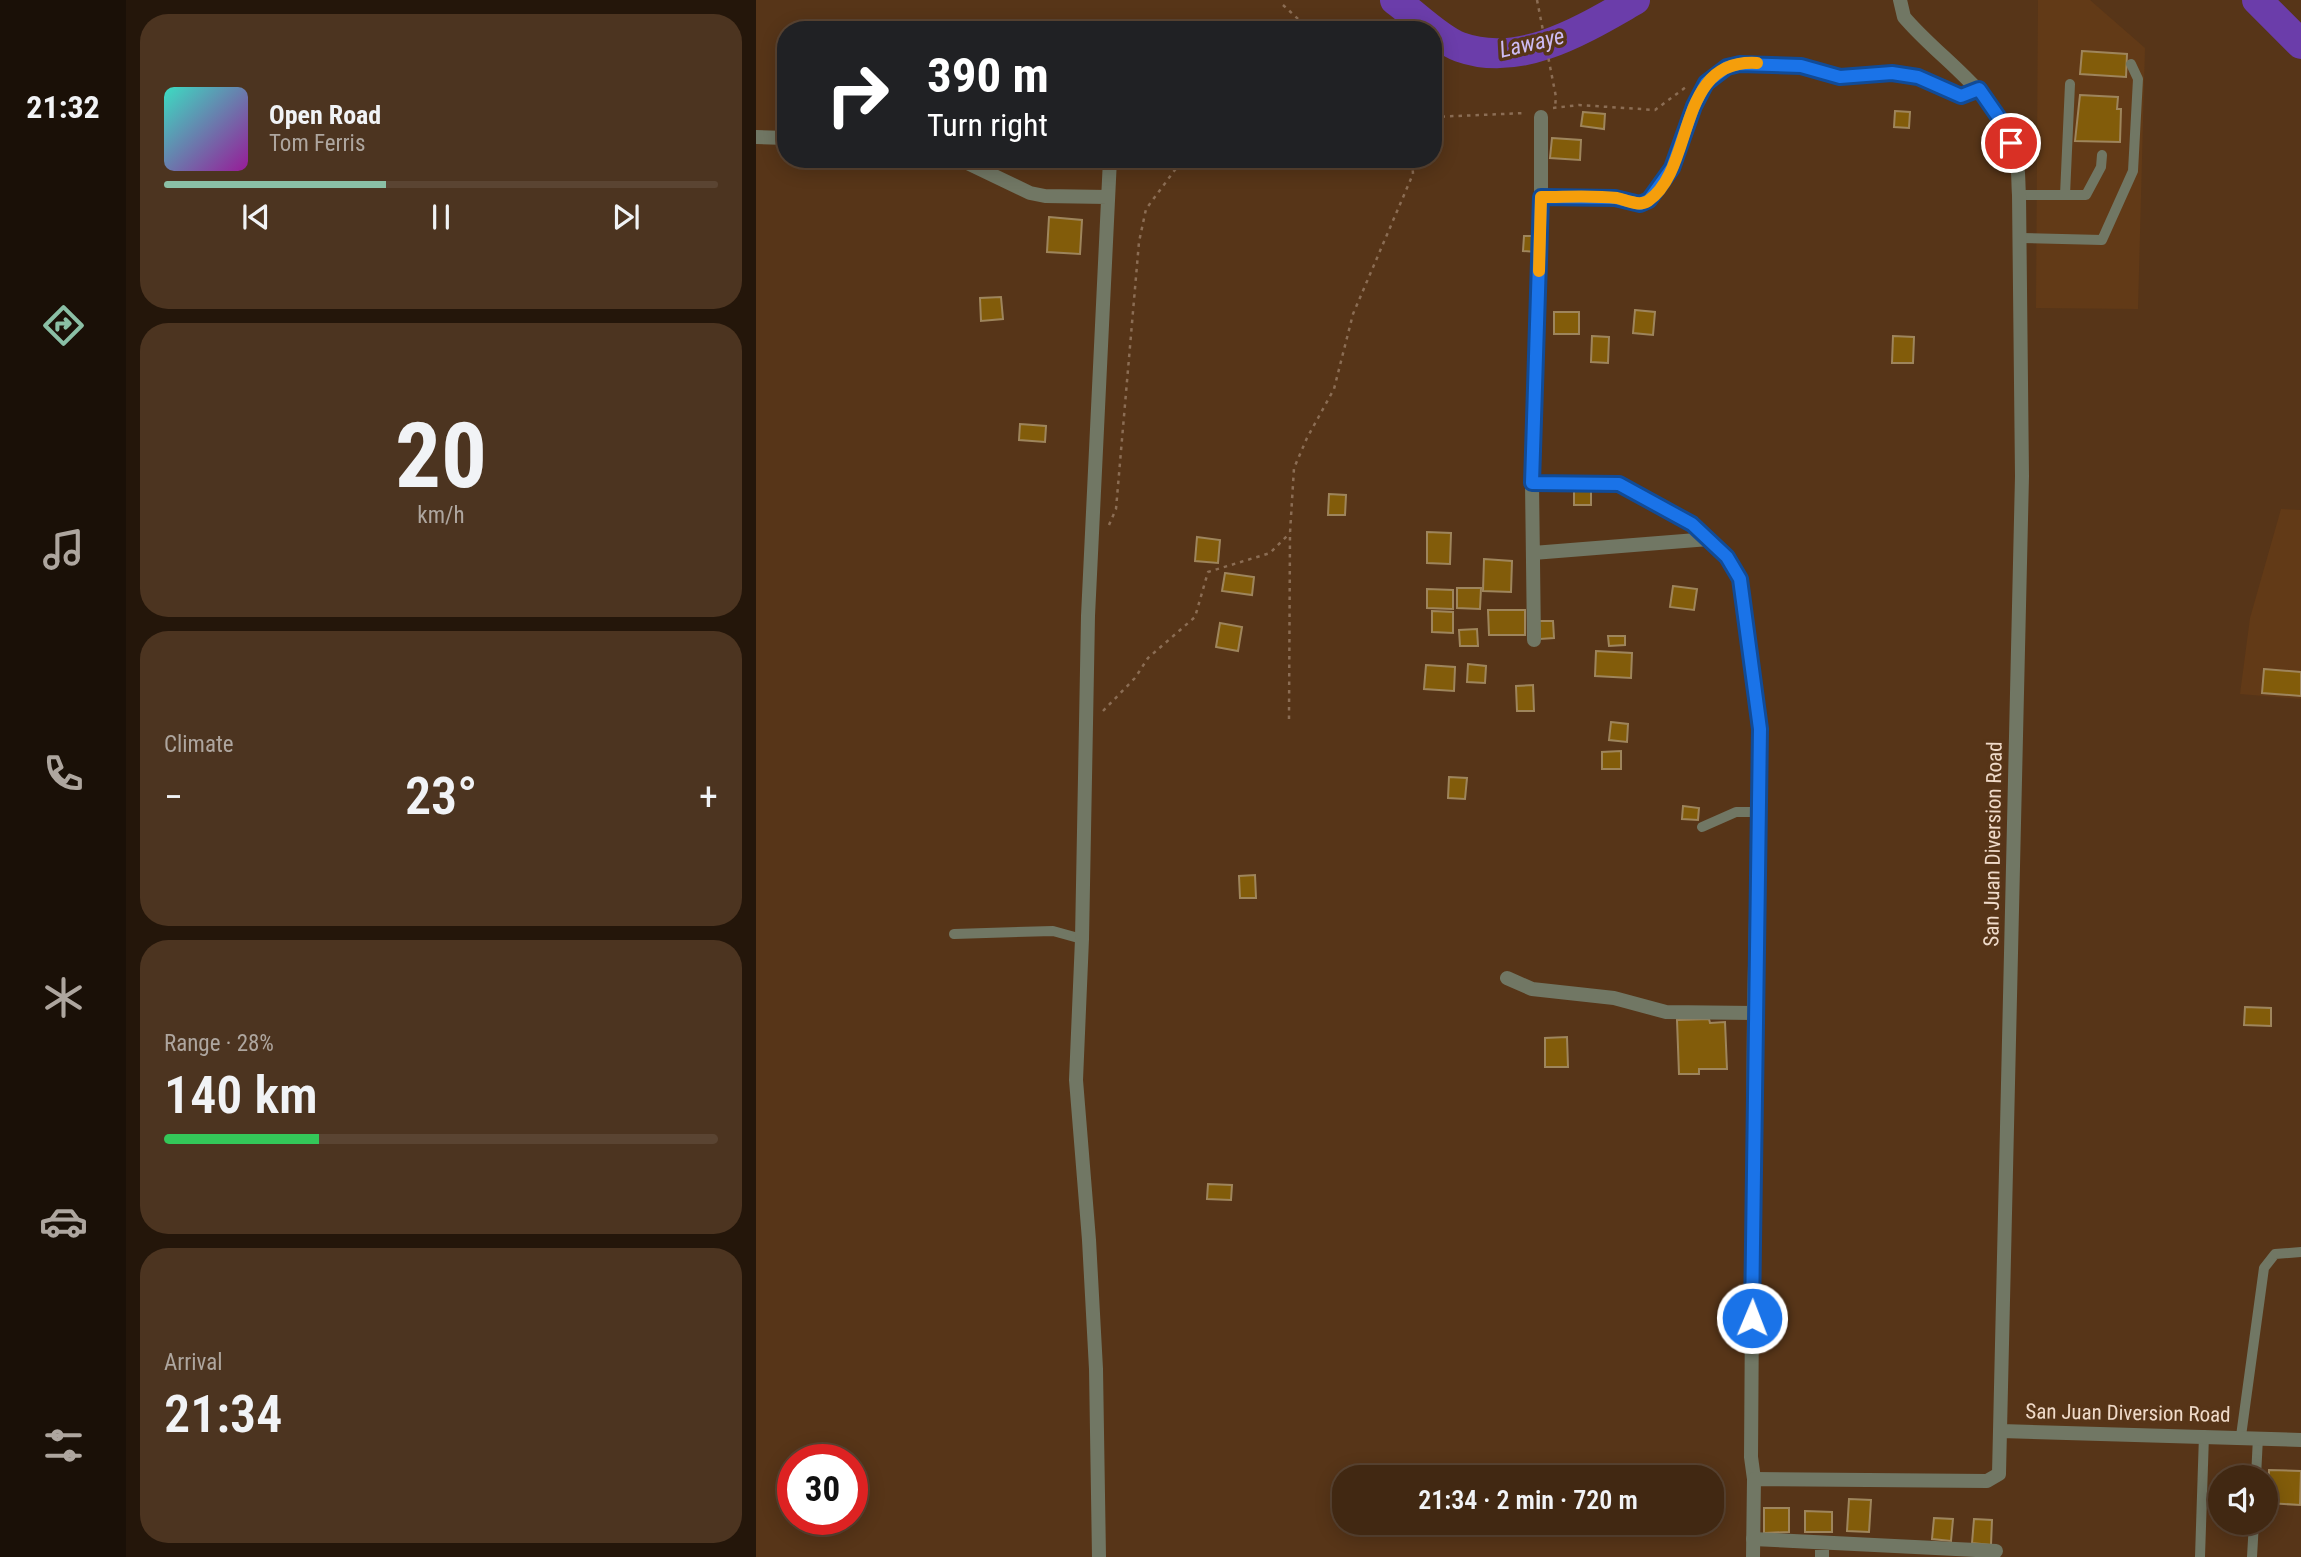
<!DOCTYPE html>
<meta charset="utf-8">
<style>
body{margin:0;font-family:"Roboto Condensed",sans-serif;background:#4c3420;color:#f1f3f6;height:100vh;display:flex;flex-direction:column;font-size:26px;white-space:nowrap}
*{box-sizing:border-box;margin:0}
p{font-size:23px;color:#aea69f}
.icon{flex:none;width:38px;height:38px;fill:none;stroke:currentColor;stroke-width:2;stroke-linecap:round;stroke-linejoin:round}
.map{position:relative;flex:1;overflow:hidden}
.side{display:flex;flex-direction:column;gap:14px;padding:14px;background:#24160a;width:630px}
.side>*{flex:none}
.hud{position:absolute;left:21px;top:21px;width:665px;height:147px;border-radius:28px;box-shadow:0 4px 18px #0003,0 0 0 2px #5a4432;background:#202124;color:#fff;overflow:hidden}
.fabs{position:absolute;left:1452px;top:1465px;display:grid;gap:14px}
.fabs a{display:grid;place-items:center;width:70px;height:70px;border-radius:50%;background:#412812;box-shadow:0 4px 18px #0003,0 0 0 2px #5a4432;font-size:35px}
.speed{position:absolute;left:21px;top:1444px;display:flex;gap:14px;font-size:35px;font-weight:700;text-align:center}
.speed>*{display:grid;place-content:center;width:91px;height:91px;border-radius:50%;background:#412812;box-shadow:0 4px 18px #0003,0 0 0 2px #5a4432;line-height:1}
.speed .limit{border:10px solid #d22;background:#fff;color:#111}
.pin{position:absolute;display:grid;place-items:center;width:60px;height:60px;color:#fff;margin:-30px;border:4px solid #fff;border-radius:50%;box-shadow:0 2px 7px #0007}
.me{position:absolute;width:77px;margin:-38px;rotate:1deg;stroke-linejoin:round;filter:drop-shadow(0 0 5px #0008)}
.turn{display:flex;align-items:center;gap:24px;height:147px;padding:0 35px;font-size:32px}
.turn .icon{width:91px;height:91px;stroke-width:2.5}
.turn b{display:block;font-size:49px;line-height:60px}
.big{font-size:52px;font-weight:600;line-height:1.1}
.side .card{flex:1;display:flex;flex-direction:column;justify-content:center;gap:10px;min-width:0;padding:0 24px;border-radius:28px;background:#4c3420}
.side .dial{align-items:center;gap:0}
.dial b{font-size:91px;line-height:1}
.song{display:flex;align-items:center;gap:21px}
.cover{width:84px;height:84px;border-radius:10px;background:linear-gradient(135deg,hsl(170 70% 55%),hsl(300 70% 35%))}
.played{height:7px;border-radius:4px;background:linear-gradient(90deg,#8abfa5 40%,#5a4432 40%)}
.keys{display:flex;justify-content:space-around;direction:ltr}
.heat{display:flex;justify-content:space-between;align-items:center;font-size:38px;direction:ltr}
.charge{height:10px;border-radius:5px;background:linear-gradient(90deg,#34c759 28%,#5a4432 0)}
.trip{position:absolute;left:576px;top:1465px;width:392px;height:70px;border-radius:28px;background:#412812;box-shadow:0 4px 18px #0003,0 0 0 2px #5a4432;font-weight:600;line-height:70px;text-align:center}
main{display:flex;flex:1;min-height:0}
.menu{display:flex;flex-direction:column;width:126px;justify-content:space-around;align-items:center;background:#1a1007;color:#aea69f}
.menu .icon{width:49px;height:49px}
.menu .on{color:#8abfa5}
.menu b{font-size:32px;color:#f1f3f6}
.map>svg:first-child{display:block}
</style>
<main>
<nav class="menu">
<b>21:32</b>
<svg class="icon on" aria-label="directions" viewBox="0 0 24 24"><path d="M12 3l9 9-9 9-9-9zM9 14v-3h6M13 9l2 2-2 2"/></svg>
<svg class="icon" aria-label="music" viewBox="0 0 24 24"><path d="M9 18V5l10-2v13"/><circle cx="6" cy="18" r="3"/><circle cx="16" cy="16" r="3"/></svg>
<svg class="icon" aria-label="phone" viewBox="0 0 24 24"><path d="M5 4h4l2 5-3 2q2 4 5 5l2-3 5 2v4C11 20 4 13 5 4z"/></svg>
<svg class="icon" aria-label="climate" viewBox="0 0 24 24"><path d="M12 3v18M4 7l16 10M4 17L20 7"/></svg>
<svg class="icon" aria-label="car" viewBox="0 0 24 24"><path d="M5 17H2v-5l4-1 3-4h7l3 4 3 1v5h-3M9 17h6M6 11h13"/><circle cx="7" cy="17" r="2"/><circle cx="17" cy="17" r="2"/></svg>
<svg class="icon" aria-label="filters" viewBox="0 0 24 24"><path d="M4 7h16M4 17h16"/><circle cx="9" cy="7" r="2"/><circle cx="15" cy="17" r="2"/></svg>
</nav>
<section class="side">
<div class="card">
<div class="song"><i class="cover"></i><div><b>Open Road</b><p>Tom Ferris</p></div></div>
<div class="played"></div>
<div class="keys"><svg class="icon" aria-label="previous" viewBox="0 0 24 24"><path d="M18 5L8 12l10 7zM5 5v14"/></svg><svg class="icon" aria-label="pause" viewBox="0 0 24 24"><path d="M8 5v14M16 5v14"/></svg><svg class="icon" aria-label="next" viewBox="0 0 24 24"><path d="M6 5l10 7-10 7zM19 5v14"/></svg></div>
</div>
<div class="card dial"><b>20</b><p>km/h</p></div>
<div class="card"><p>Climate</p>
<div class="heat"><a>−</a><b class="big">23°</b><a>+</a></div>
</div>
<div class="card"><p>Range · 28%</p><b class="big">140 km</b><div class="charge"></div></div>
<div class="card"><p>Arrival</p><b class="big">21:34</b></div>
</section>
<div class="map">
<svg width="1545" height="1557" viewBox="0 0 1545 1557">
<rect width="100%" height="100%" fill="#573518"/>
<path fill="#623a17" d="M 1282,0 L 1334,0 L 1389,48 L 1382,309 L 1280,308 Z
M 1525,509 L 1545,510 L 1545,699 L 1484,694 L 1494,618 Z"/>
<g fill="none" stroke-linecap="round" stroke-linejoin="round">
<path stroke="#6b3daa" stroke-width="30" d="M 639,0 C 657,13 684,40 704,47 C 765,69 828,29 879,0
M 1501,0 L 1545,44"/>
</g>
<path fill="#825c0a" stroke="#9e855c" stroke-width="2" d="M 1326,51 L 1371,54 L 1370,77 L 1324,74 Z
M 1324,95 L 1362,97 L 1361,109 L 1365,109 L 1364,142 L 1319,141 Z
M 1139,111 L 1154,112 L 1153,128 L 1138,127 Z
M 827,112 L 849,114 L 848,129 L 825,126 Z
M 796,138 L 825,140 L 824,160 L 794,158 Z
M 293,217 L 326,220 L 324,254 L 291,252 Z
M 768,236 L 781,236 L 780,252 L 767,251 Z
M 245,297 L 247,319 L 225,321 L 224,298 Z
M 879,310 L 899,312 L 897,335 L 877,333 Z
M 798,312 L 823,312 L 823,334 L 798,334 Z
M 836,336 L 853,337 L 852,363 L 835,362 Z
M 1137,336 L 1158,337 L 1157,363 L 1136,363 Z
M 264,424 L 290,426 L 289,442 L 263,440 Z
M 818,491 L 835,491 L 835,505 L 818,505 Z
M 573,494 L 590,495 L 589,515 L 572,515 Z
M 671,532 L 695,533 L 694,564 L 671,563 Z
M 441,537 L 464,540 L 462,563 L 439,561 Z
M 728,559 L 756,561 L 755,592 L 727,591 Z
M 469,573 L 498,577 L 496,595 L 466,591 Z
M 917,586 L 941,589 L 938,610 L 914,607 Z
M 701,588 L 725,588 L 724,609 L 701,608 Z
M 671,589 L 697,590 L 697,609 L 671,608 Z
M 732,610 L 769,610 L 769,635 L 733,635 Z
M 676,611 L 697,612 L 697,633 L 676,632 Z
M 783,621 L 797,621 L 798,638 L 784,639 Z
M 464,623 L 486,627 L 482,651 L 460,647 Z
M 721,629 L 722,646 L 704,646 L 703,630 Z
M 852,636 L 869,636 L 869,645 L 853,646 Z
M 840,651 L 876,653 L 875,678 L 839,676 Z
M 712,664 L 730,666 L 729,683 L 711,682 Z
M 670,665 L 699,667 L 698,691 L 668,689 Z
M 1508,669 L 1545,672 L 1545,696 L 1506,693 Z
M 777,685 L 778,711 L 761,711 L 760,686 Z
M 855,722 L 872,724 L 871,742 L 853,740 Z
M 865,751 L 865,769 L 846,769 L 846,752 Z
M 693,777 L 711,778 L 709,799 L 692,798 Z
M 927,806 L 943,808 L 942,820 L 926,819 Z
M 499,875 L 500,898 L 484,898 L 483,876 Z
M 1489,1007 L 1515,1008 L 1515,1026 L 1488,1025 Z
M 953,1019 L 954,1023 L 969,1022 L 971,1069 L 943,1069 L 943,1074 L 923,1074 L 921,1020 Z
M 811,1037 L 812,1067 L 789,1067 L 789,1038 Z
M 452,1184 L 476,1185 L 475,1200 L 451,1199 Z
M 1513,1470 L 1545,1471 L 1544,1505 L 1512,1503 Z
M 1093,1499 L 1115,1500 L 1113,1532 L 1091,1531 Z
M 1008,1508 L 1033,1508 L 1033,1532 L 1008,1533 Z
M 1049,1511 L 1076,1512 L 1076,1532 L 1049,1532 Z
M 1178,1518 L 1197,1519 L 1195,1541 L 1176,1539 Z
M 1218,1519 L 1236,1520 L 1235,1545 L 1216,1543 Z"/>
<g fill="none" stroke-linecap="round" stroke-linejoin="round">
<path stroke="#8b6d54" stroke-width="2.5" stroke-dasharray="3.5 5" stroke-linecap="butt" d="M 781,0 L 800,97 L 799,107
M 527,5 L 554,30
M 797,108 L 823,105 L 899,110 L 930,87
M 677,117 L 770,113
M 370,167 L 382,159
M 353,525 L 360,509 L 383,242 L 390,209 L 427,159
M 347,711 L 379,678 L 392,658 L 439,617 L 452,572 L 514,553 L 534,533
M 533,719 L 534,533 L 538,468 L 551,438 L 578,389 L 597,314 L 657,174 L 656,159"/>
<path stroke="#717764" stroke-width="10" d="M 1263,195 L 1330,195 L 1345,167 L 1346,155
M 1309,195 L 1314,84
M 1265,238 L 1346,240 L 1377,171 L 1382,79 L 1375,64
M 946,827 L 980,812 L 1001,812
M 198,934 L 297,931 L 326,939
M 1485,1436 L 1508,1268 L 1519,1254 L 1545,1252
M 1500,1477 L 1502,1437
M 1444,1557 L 1448,1435
M 1496,1557 L 1498,1522"/>
<path stroke="#717764" stroke-width="14" d="M 0,137 L 30,138
M 203,159 L 274,193 L 289,196 L 351,197
M 785,197 L 859,198 L 884,204 L 893,200 L 916,168 L 938,106 L 950,83 L 971,67 L 984,63 L 1045,66 L 1085,77 L 1136,73 L 1162,77 L 1205,96 L 1223,89
M 776,483 L 863,483 L 936,524 L 971,557 L 984,579 L 1004,729 L 998,1013 L 995,1457 L 998,1479
M 777,553 L 953,539
M 778,640 L 776,483 L 785,226 L 785,117
M 751,978 L 776,989 L 858,998 L 910,1012 L 998,1013
M 997,1539 L 1240,1551
M 343,1557 L 340,1369 L 333,1240 L 320,1080 L 326,939 L 332,616 L 354,159
M 1066,1557 L 1066,1543"/>
<path stroke="#717764" stroke-width="14" d="M 1245,1431 L 1545,1440
M 997,1557 L 998,1479 L 1231,1481 L 1243,1474 L 1266,476 L 1263,195 C 1262,183 1263,170 1260,158 C 1246,95 1187,63 1148,17 L 1144,0"/>
</g>
<g fill="none" stroke-linecap="round" stroke-linejoin="round">
<g stroke="#114b97" stroke-width="18">
<path id="route" d="M 996,1318 L 1004,729 L 984,579 L 971,557 L 936,524 L 863,484 L 776,483 L 785,197 L 859,198 L 884,204 L 893,200 L 916,168 L 938,106 L 950,83 L 971,67 L 984,64 L 1045,66 L 1084,77 L 1136,73 L 1162,77 L 1205,96 L 1223,89 L 1250,128 L 1255,143"/>
</g>
<use href="#route" stroke="#1a73e8" stroke-width="12"/>
<path stroke="#f59e0b" stroke-width="12" d="M 783,271 L 785,197 C 810,197 836,195 861,198 C 870,200 883,207 892,201 C 940,168 919,58 1001,63"/>
</g>
<g text-anchor="middle" dominant-baseline="central" stroke-width="7" stroke-linejoin="round" paint-order="stroke">
<g font-size="21" fill="#efdac9" stroke="#573518">
<text transform="translate(1237 844) rotate(-89)">San Juan Diversion Road</text>
<text transform="translate(1372 1413) rotate(1)">San Juan Diversion Road</text>
</g>
<g font-size="23" font-style="italic" fill="#cebcf4" stroke="#573518">
<text transform="translate(776 43) rotate(-13)">Lawaye</text>
</g>
</g>
</svg>
<div class="fabs">
<a><svg class="icon" aria-label="sound" viewBox="0 0 24 24"><path d="M4 9h4l5-4v14l-5-4H4zM17 9q2 3 0 6"/></svg></a>
</div>
<div class="speed"><div class="limit">30</div></div>
<div class="pin" style="left:1255px;top:143px;background:#d93025"><svg class="icon" aria-label="arrive" viewBox="0 0 24 24"><path d="M6 21V4h12l-3 4 3 4H6"/></svg></div>
<svg class="me" style="left:996px;top:1318px" viewBox="-20 -20 40 40"><circle r="17" fill="#1a73e8" stroke="#fff" stroke-width="3"/><path d="M0-11L8 9 0 5-8 9z" fill="#fff"/></svg>
<div class="trip">21:34 · 2 min · 720 m</div>
<div class="hud">
<div class="turn"><svg class="icon" aria-label="right" viewBox="0 0 24 24"><path d="M7 20v-9h11M14 6l5 5-5 5"/></svg><div><b>390 m</b>Turn right</div></div>
</div>
</div>
</main>
